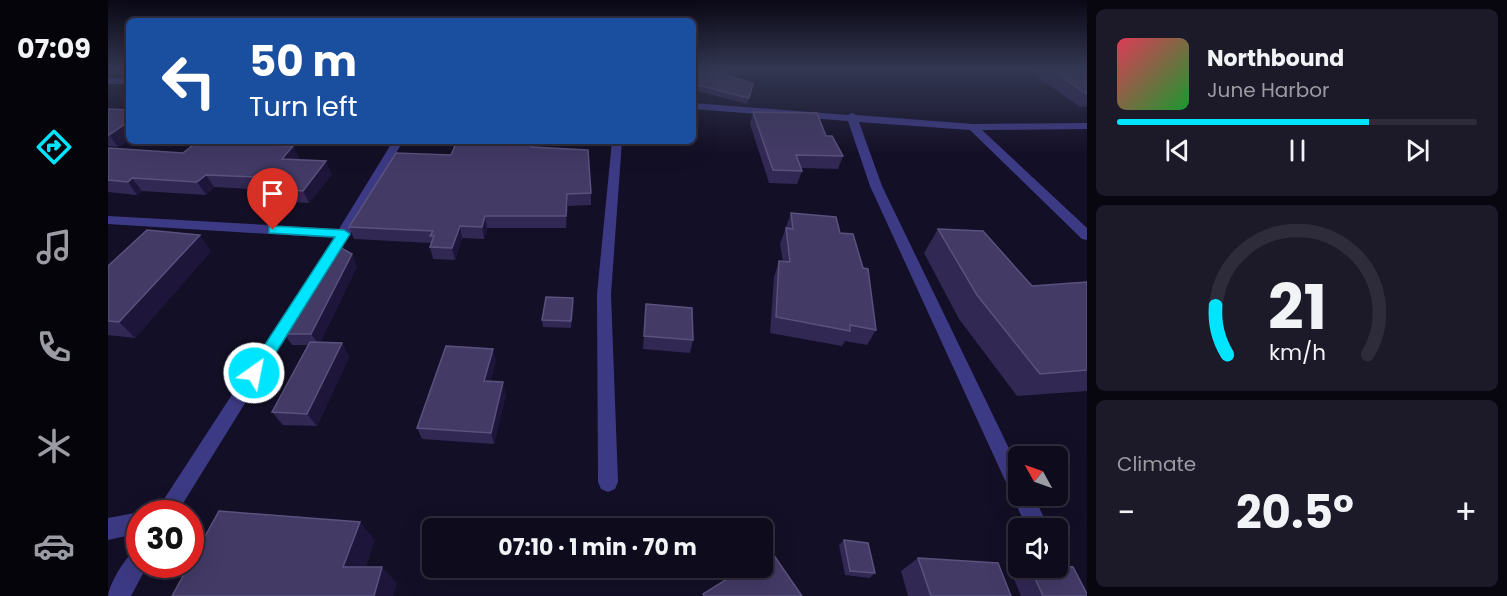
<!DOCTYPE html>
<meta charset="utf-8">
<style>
body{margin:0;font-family:Poppins,sans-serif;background:#1c1929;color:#f1f3f6;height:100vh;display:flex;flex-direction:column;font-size:22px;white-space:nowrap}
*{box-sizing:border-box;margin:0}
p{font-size:20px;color:#9b9ba3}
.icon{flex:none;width:33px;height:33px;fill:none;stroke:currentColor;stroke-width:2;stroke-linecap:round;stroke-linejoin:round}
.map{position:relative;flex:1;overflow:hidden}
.details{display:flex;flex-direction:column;gap:9px;padding:9px;background:#08060f;width:420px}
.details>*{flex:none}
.guide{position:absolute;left:18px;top:18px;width:570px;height:126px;border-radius:9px;box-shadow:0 6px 24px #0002,0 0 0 2px #2e2b3b;background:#1a4fa0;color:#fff;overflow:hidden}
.needle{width:39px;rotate:310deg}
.fabs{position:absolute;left:900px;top:446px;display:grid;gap:12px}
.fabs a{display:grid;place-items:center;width:60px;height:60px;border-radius:9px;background:#0e0b1c;box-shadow:0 6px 24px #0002,0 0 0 2px #2e2b3b;font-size:30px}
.speed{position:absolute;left:18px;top:500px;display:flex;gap:12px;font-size:30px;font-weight:700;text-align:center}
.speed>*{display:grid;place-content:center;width:78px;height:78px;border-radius:50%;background:#0e0b1c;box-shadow:0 6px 24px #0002,0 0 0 2px #2e2b3b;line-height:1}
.speed .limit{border:9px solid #d22;background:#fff;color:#111}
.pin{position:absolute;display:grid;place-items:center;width:51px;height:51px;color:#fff;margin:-62px -26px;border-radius:50% 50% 50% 0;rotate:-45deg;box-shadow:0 0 6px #0007}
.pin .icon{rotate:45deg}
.me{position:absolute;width:66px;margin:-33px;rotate:33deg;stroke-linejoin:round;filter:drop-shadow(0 0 4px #0008)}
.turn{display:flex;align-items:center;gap:21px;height:126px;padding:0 24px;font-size:27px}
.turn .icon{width:78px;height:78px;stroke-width:2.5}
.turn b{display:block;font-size:42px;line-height:51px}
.big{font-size:45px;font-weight:700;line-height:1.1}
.details .card{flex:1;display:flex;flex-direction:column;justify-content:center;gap:9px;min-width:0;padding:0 21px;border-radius:9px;background:#1c1929}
.details .dial{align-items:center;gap:0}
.dial svg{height:156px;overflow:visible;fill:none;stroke:#2e2b3b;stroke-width:7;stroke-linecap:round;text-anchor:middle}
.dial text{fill:#f1f3f6;stroke:none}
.song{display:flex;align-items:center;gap:18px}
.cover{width:72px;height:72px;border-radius:9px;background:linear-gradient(135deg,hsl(350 70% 55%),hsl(130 70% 35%))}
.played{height:6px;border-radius:3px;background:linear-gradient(90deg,#00e5ff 70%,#2e2b3b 70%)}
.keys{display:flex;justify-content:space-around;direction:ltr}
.heat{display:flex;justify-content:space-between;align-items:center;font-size:33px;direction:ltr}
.trip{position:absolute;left:314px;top:518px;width:351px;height:60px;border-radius:9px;background:#0e0b1c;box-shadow:0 6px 24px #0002,0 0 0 2px #2e2b3b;font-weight:700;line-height:60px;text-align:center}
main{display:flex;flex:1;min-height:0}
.tab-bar{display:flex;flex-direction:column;width:108px;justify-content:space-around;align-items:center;background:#06040b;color:#9b9ba3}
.tab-bar .icon{width:42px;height:42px}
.tab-bar .on{color:#00e5ff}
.tab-bar b{font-size:27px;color:#f1f3f6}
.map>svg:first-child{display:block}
</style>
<main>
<nav class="tab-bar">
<b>07:09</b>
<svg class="icon on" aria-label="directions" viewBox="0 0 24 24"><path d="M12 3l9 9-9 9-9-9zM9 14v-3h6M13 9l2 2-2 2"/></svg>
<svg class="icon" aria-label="music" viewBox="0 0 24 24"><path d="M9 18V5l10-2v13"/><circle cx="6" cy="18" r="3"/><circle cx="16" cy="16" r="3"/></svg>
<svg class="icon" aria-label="phone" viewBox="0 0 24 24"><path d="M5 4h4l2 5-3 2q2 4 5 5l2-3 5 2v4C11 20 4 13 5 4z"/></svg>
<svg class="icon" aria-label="climate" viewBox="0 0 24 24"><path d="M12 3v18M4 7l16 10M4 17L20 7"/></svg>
<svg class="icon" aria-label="car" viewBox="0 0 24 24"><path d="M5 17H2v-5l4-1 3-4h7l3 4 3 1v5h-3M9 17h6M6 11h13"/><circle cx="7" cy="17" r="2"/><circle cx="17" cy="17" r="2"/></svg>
</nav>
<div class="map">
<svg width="979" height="596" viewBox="0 0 979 596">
<rect width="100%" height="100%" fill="#130f26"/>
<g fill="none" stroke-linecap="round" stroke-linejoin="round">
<path fill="#3d3a85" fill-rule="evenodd" d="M 0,78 L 21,78 L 21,84 L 0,84 Z
M 585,103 L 740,115 L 744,113 L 749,115 L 865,124 L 979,123 L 979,129 L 874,130 L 979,228 L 979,240 L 974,239 L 862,130 L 751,122 L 774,186 L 910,467 L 910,495 L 925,495 L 941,528 L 919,528 L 762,186 L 740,121 L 585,109 Z
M 285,141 L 295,141 L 242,234 L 69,513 L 47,513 L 226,238 L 0,224 L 0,216 L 231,229 Z
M 504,141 L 514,141 L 503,294 L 510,482 L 507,489 L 500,492 L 493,489 L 490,482 L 489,294 Z
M 32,512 L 35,513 L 32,513 L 32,533 L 0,540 L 0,518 Z
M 32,547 L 32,564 L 40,564 L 23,596 L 0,596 C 2,582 19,553 32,547 Z"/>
</g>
<path fill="#312854" d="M 585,69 L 645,84 L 639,104 L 585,90 Z
M 919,69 L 979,69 L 979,106 L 972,107 Z
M 0,109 L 21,110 L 21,140 L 10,147 L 0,146 Z
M 645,112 L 735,156 L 730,169 L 693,168 L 694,171 L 689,184 L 661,183 L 642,124 Z
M 189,141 L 184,146 L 185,146 L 191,158 L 190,159 L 224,174 L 201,203 L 148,200 L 142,189 L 106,187 L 98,195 L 34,191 L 29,195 L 0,192 L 0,149 L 75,153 Z
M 349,141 L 430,141 L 428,147 L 483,193 L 483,205 L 460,206 L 458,228 L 379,228 L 376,239 L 354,238 L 347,260 L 325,259 L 322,247 L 323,243 L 246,239 L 241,227 L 343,155 Z
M 683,213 L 732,233 L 768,330 L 759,345 L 737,341 L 734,346 L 662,333 L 666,277 L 671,261 L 675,262 L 672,244 Z
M 830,229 L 924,286 L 979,282 L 979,391 L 909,396 L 851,319 L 816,253 Z
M 103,251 L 27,338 L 0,335 L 0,266 Z
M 249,266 L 212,343 L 234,343 L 241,357 L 209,426 L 175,425 L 164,412 L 200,345 L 184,345 L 176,334 Z
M 465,298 L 466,306 L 463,328 L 435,327 L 434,320 Z
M 538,304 L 585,340 L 582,353 L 535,349 Z
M 388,361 L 382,382 L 398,394 L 386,444 L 314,439 L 309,428 Z
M 736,540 L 767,573 L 762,578 L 737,575 L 731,545 Z
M 810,558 L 903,596 L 800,596 L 793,571 Z
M 913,567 L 950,567 L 979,596 L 913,596 L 903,572 Z"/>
<path fill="#1d163a" d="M 21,121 L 21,140 L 10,147 L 1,135 Z
M 170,141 L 189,141 L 172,157 L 166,145 Z
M 425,141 L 429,141 L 425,159 L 424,147 Z
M 185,146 L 191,158 L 180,171 L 174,159 Z
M 218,161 L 224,174 L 201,203 L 195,191 Z
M 98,175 L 106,187 L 98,195 L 89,182 Z
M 24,178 L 34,191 L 29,195 L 20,182 Z
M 459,194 L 460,206 L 458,228 L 458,216 Z
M 377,216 L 379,228 L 376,239 L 374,227 Z
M 352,226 L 354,238 L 347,260 L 344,248 Z
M 92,235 L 103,251 L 27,338 L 11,322 Z
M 244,254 L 249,266 L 211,345 L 203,334 Z
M 465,298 L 466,306 L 463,328 L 463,321 Z
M 234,343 L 241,357 L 209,426 L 199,414 Z
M 385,349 L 388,361 L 379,393 L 376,381 Z
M 395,382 L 398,394 L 386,444 L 383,433 Z
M 252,522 L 267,540 L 253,582 L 235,567 Z
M 274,567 L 289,583 L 285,596 L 266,596 Z"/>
<path fill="#433a66" stroke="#5a527e" stroke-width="1.5" d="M 585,69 L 603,69 L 645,84 L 641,98 L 585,84 Z
M 942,69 L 979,69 L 979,94 Z
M 0,109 L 21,110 L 21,121 L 1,135 L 0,135 Z
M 645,112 L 709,113 L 718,136 L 724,136 L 735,156 L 688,155 L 694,171 L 665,170 Z
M 90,141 L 170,141 L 166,145 L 185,146 L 174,159 L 218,161 L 195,191 L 141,187 L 151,177 L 98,175 L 89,182 L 24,178 L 20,182 L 0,180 L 0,149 L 1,148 L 75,153 Z
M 349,141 L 425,141 L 424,147 L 480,150 L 483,193 L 459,194 L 458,216 L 377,216 L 374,227 L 352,226 L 344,248 L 322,247 L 326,236 L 322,236 L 325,231 L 241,227 L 288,153 L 343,155 Z
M 683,213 L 728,217 L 732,233 L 745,234 L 755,268 L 760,269 L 768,330 L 742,325 L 742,331 L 668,317 L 671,261 L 682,262 L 678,228 L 685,229 Z
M 830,229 L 875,231 L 924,286 L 979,282 L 979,370 L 932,374 L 869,295 Z
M 39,230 L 92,235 L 11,322 L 0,321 L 0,266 Z
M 228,245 L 244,254 L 203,334 L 176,334 Z
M 438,297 L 465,298 L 463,321 L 434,320 Z
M 538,304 L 584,308 L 585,340 L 536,336 Z
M 202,342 L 234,343 L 199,414 L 164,412 Z
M 338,346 L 385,349 L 376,381 L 395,382 L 383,433 L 309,428 Z
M 111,511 L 252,522 L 235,567 L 274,567 L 266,596 L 64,596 Z
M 736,540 L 760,543 L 767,573 L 742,571 Z
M 663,551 L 694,596 L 596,596 L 595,594 L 638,567 L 654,567 L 654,557 Z
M 810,558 L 890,563 L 903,596 L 823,596 Z
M 950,565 L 965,567 L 979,594 L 979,596 L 935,596 L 922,567 L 950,567 Z"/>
<linearGradient id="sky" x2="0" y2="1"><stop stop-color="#0a0815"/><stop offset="0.45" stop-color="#333752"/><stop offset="1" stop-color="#333752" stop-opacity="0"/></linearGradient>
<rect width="979" height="153" fill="url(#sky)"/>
<path fill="#00e5ff" stroke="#0095a6" stroke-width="1.5" d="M 165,226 L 236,230 L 242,234 L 152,378 L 146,380 L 141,378 L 139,373 L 141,369 L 227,237 L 161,233 L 161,227 Z"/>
</svg>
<div class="fabs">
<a><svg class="needle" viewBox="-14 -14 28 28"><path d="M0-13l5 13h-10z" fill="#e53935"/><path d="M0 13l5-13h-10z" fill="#9b9ba3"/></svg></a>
<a><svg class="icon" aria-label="sound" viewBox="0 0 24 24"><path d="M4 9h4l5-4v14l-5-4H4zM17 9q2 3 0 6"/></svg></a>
</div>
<div class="speed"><div class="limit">30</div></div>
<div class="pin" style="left:165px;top:230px;background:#d93025"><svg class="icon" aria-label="arrive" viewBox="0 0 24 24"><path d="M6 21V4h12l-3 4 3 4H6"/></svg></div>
<svg class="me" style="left:146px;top:373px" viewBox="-20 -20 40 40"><circle r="17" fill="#00e5ff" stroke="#fff" stroke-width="3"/><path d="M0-11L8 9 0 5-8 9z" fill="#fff"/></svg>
<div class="trip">07:10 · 1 min · 70 m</div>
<div class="guide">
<div class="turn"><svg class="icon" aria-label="left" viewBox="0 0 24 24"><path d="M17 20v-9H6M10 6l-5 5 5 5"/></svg><div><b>50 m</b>Turn left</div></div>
</div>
</div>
<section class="details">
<div class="card">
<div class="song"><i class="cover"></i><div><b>Northbound</b><p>June Harbor</p></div></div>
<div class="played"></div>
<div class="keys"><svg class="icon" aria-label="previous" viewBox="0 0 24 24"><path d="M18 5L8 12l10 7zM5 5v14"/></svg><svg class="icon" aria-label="pause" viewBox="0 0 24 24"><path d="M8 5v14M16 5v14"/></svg><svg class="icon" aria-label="next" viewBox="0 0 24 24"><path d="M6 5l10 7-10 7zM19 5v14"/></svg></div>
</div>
<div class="card dial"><svg viewBox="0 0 100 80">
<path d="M14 69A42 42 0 1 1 86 69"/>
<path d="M14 69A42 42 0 0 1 8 44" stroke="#00e5ff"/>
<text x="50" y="56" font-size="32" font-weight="700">21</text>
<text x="50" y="72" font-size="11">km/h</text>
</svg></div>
<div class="card"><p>Climate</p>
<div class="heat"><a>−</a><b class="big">20.5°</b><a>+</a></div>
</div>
</section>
</main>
